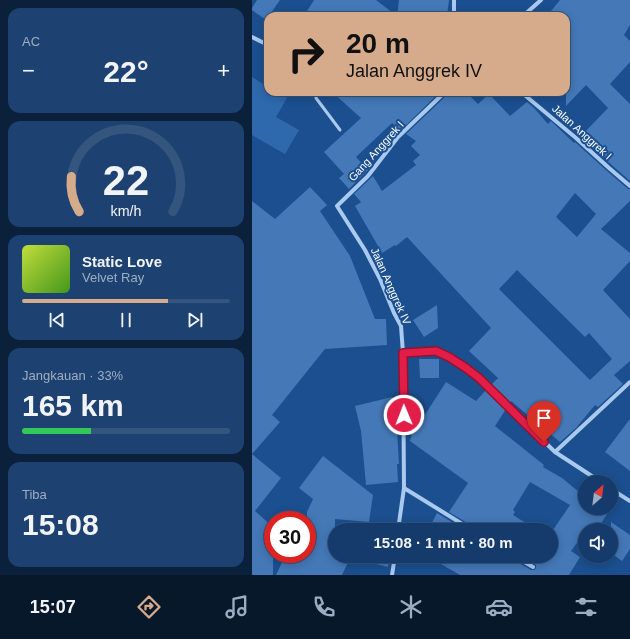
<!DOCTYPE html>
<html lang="id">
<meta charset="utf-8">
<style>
body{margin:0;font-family:Helvetica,sans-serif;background:#1d4271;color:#f1f3f6;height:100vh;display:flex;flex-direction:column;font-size:15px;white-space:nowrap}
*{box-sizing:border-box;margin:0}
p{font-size:13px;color:#9dadc1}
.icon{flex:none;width:22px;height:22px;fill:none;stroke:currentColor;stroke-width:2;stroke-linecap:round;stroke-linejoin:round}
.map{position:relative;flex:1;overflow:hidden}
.panel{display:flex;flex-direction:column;gap:8px;padding:8px;background:#0b203b;width:252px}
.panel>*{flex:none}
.guide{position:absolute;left:12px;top:12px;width:306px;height:84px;border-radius:12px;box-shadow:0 2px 10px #0003,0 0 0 1px #33557e;background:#d6ab8b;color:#111;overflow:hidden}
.needle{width:26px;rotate:28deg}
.fabs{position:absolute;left:326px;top:475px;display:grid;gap:8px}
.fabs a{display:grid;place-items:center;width:40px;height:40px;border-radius:50%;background:#143b6b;box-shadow:0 2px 10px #0003,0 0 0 1px #33557e;font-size:20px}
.speed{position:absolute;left:12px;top:511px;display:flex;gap:8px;font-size:20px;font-weight:700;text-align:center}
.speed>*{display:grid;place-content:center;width:52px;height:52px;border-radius:50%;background:#143b6b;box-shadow:0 2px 10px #0003,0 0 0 1px #33557e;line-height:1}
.speed .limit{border:6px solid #d22;background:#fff;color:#111}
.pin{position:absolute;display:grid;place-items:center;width:34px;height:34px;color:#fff;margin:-41px -17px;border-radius:50% 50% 50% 0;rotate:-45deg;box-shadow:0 0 4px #0007}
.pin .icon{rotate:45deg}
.me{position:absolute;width:44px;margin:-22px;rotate:359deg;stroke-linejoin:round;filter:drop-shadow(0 0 3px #0008)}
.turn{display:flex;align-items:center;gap:14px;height:84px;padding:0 16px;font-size:18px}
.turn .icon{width:52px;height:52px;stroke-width:2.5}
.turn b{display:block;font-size:28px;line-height:34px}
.big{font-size:30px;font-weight:700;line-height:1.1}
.panel .tile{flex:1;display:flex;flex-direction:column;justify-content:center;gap:6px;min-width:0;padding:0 14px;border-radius:12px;background:#1d4271}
.panel .dial{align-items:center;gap:0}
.dial svg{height:104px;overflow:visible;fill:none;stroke:#33557e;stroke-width:7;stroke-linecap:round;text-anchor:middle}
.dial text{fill:#f1f3f6;stroke:none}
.song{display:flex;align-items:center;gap:12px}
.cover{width:48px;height:48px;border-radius:6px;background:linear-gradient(135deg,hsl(70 70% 55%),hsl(100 70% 35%))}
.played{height:4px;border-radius:2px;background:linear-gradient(90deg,#d6ab8b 70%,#33557e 70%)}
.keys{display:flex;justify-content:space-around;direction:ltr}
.heat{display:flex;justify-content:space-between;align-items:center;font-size:22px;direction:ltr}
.charge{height:6px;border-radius:3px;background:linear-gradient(90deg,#34c759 33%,#33557e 0)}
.trip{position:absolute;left:76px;top:523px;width:230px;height:40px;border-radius:20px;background:#143b6b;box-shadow:0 2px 10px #0003,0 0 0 1px #33557e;font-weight:700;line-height:40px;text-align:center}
.menu{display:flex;height:64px;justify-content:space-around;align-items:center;background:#08182b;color:#9dadc1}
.menu .icon{width:28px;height:28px}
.menu .on{color:#d6ab8b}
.menu b{font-size:18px;color:#f1f3f6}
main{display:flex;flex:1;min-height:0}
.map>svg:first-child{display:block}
</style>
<main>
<section class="panel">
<div class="tile"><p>AC</p>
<div class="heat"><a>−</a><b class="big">22°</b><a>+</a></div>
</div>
<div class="tile dial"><svg viewBox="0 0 100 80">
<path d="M14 69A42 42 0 1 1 86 69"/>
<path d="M14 69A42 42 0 0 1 8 42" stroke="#d6ab8b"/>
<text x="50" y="56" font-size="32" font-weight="700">22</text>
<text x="50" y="72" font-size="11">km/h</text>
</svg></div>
<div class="tile">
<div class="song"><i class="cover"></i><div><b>Static Love</b><p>Velvet Ray</p></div></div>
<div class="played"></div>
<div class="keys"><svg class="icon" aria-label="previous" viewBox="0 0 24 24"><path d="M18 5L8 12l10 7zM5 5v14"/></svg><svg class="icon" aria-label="pause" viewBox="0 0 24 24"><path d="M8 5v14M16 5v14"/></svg><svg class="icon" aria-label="next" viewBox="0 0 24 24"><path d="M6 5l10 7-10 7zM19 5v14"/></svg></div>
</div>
<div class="tile"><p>Jangkauan · 33%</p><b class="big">165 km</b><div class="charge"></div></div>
<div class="tile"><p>Tiba</p><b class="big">15:08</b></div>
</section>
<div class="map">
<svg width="378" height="575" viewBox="0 0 378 575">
<rect width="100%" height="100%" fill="#1b4f8f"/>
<path fill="#2e69ad" d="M 0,77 L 16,87 L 16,92 L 25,92 L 35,98 L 24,117 L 47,130 L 33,154 L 0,135 Z"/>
<path fill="#4478b7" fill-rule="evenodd" d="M 5,0 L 28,0 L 14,20 L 0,10 L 0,8 Z
M 62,0 L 124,0 L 145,16 L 147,0 L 197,0 L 195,16 L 52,16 Z
M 308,0 L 378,0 L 378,25 L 372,35 L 378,41 L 378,62 L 358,84 L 378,104 L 378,181 L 328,137 L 356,108 L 334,85 L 314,106 L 314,16 L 295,16 Z
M 80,92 L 188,92 L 149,130 L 140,123 L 104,157 L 116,170 L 97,189 L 87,178 L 92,174 L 72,152 L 109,118 Z
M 196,92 L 214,92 L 226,104 L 237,94 L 258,116 L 275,102 L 282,108 L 296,124 L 299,121 L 322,143 L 323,142 L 355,171 L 376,189 L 378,189 L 378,201 L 349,229 L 378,253 L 378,261 L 351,290 L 378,319 L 378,361 L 362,375 L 371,384 L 346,407 L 343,405 L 324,428 L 308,442 L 259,401 L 258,403 L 239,385 L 246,378 L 217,351 L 239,328 L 155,237 L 144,246 L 143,245 L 130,253 L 103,206 L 109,202 L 102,194 L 121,176 L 130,191 L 164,165 L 161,161 L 168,155 L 159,146 L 164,141 L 154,134 L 195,95 ZM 323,193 L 344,214 L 325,237 L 304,217 ZM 265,270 L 333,337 L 337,333 L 360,359 L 338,380 L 247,289 Z
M 58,187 L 75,205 L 68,211 L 98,256 L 123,319 L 134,319 L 135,345 L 73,349 L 20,415 L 28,422 L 0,454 L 29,478 L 3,511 L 21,527 L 21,575 L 0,575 L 0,201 L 23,219 Z
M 185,305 L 186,328 L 172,337 L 161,320 Z
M 167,359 L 187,359 L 187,378 L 168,378 Z
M 194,382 L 224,401 L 234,390 L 254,409 L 243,426 L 292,465 L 291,467 L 310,478 L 327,492 L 333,484 L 333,508 L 347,508 L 355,514 L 345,530 L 333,530 L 333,532 L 319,551 L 328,557 L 317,575 L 208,575 L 175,556 L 259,556 L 260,559 L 279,570 L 282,570 L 284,568 L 284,565 L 269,556 L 299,556 L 299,533 L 318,505 L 278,482 L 261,510 L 263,512 L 261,515 L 285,530 L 223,530 L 222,527 L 197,512 L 216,483 L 158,441 L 164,417 L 169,421 Z
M 140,397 L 148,431 L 148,433 L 145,430 L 147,464 L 145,464 L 146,482 L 114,485 L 109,431 L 103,406 Z
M 378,419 L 378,471 L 353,452 Z
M 71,456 L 121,495 L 117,522 L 83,519 L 83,556 L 99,556 L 90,575 L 24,575 L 34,554 L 55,554 L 55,512 L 61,499 L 47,488 Z
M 185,513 L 213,530 L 176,530 Z
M 359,522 L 378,535 L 378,549 L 370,561 L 359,553 Z
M 120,523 L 143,529 L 143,530 L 119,530 Z
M 113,556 L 138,556 L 136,567 L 112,561 Z"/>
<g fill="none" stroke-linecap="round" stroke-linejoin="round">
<path stroke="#a9c9ee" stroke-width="3" d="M 64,92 L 64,98 L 88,130"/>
<path stroke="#a9c9ee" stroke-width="4" d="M 202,16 L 202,0
M 271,16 L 289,0
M 0,37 L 16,45
M 269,92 L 324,138 L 357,168 L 378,186
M 151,353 L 184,351 L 197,357 L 214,368 L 227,378 L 303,452 L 349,482
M 303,452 L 378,382
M 152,488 L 220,530
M 359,489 L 378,501
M 146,530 L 152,488 L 151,353 L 149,326 L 142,313 L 128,279 L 113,250 L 85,206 L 116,176 L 146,137 L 193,92
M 262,556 L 281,567
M 140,575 L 143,556"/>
</g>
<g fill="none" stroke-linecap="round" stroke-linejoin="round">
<g stroke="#92132f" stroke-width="10">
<path id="route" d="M 152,415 L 151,353 L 184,351 L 197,357 L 214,368 L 227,378 L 292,442"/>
</g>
<use href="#route" stroke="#e11d48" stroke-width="7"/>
</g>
<g text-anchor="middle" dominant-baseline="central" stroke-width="4" stroke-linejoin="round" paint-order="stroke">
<g font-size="11" fill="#fff" stroke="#1b4f8f">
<text transform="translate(330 132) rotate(42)">Jalan Anggrek I</text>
<text transform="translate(124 151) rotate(-48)">Gang Anggrek I</text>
<text transform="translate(139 286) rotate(66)">Jalan Anggrek IV</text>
</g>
</g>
</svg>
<div class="fabs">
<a><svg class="needle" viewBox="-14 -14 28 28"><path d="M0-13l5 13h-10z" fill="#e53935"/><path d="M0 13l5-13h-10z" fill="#9dadc1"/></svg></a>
<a><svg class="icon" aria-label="sound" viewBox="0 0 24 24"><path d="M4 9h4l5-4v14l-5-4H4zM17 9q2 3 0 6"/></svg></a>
</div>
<div class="speed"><div class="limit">30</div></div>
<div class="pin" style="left:292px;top:442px;background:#d93025"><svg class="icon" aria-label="arrive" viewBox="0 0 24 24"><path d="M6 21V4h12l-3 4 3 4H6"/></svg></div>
<svg class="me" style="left:152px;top:415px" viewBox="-20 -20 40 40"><circle r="17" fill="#e11d48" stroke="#fff" stroke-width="3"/><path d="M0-11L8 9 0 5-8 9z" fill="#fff"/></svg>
<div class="trip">15:08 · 1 mnt · 80 m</div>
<div class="guide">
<div class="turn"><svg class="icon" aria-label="right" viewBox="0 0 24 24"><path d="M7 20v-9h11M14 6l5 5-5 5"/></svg><div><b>20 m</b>Jalan Anggrek IV</div></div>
</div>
</div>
</main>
<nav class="menu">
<b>15:07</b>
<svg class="icon on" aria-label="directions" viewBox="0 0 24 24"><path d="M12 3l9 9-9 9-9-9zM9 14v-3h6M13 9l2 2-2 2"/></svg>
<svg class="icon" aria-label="music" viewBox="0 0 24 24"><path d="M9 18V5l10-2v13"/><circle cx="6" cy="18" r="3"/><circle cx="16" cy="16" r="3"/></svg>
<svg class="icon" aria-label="phone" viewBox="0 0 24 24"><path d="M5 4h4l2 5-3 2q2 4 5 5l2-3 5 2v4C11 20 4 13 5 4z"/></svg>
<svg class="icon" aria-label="climate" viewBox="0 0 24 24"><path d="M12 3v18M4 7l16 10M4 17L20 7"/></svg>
<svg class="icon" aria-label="car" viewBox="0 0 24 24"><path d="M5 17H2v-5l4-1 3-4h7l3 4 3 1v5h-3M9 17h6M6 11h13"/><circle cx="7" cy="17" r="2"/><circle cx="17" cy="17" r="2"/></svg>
<svg class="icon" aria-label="filters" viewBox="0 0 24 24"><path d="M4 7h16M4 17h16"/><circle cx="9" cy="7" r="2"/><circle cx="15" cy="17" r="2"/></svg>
</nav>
